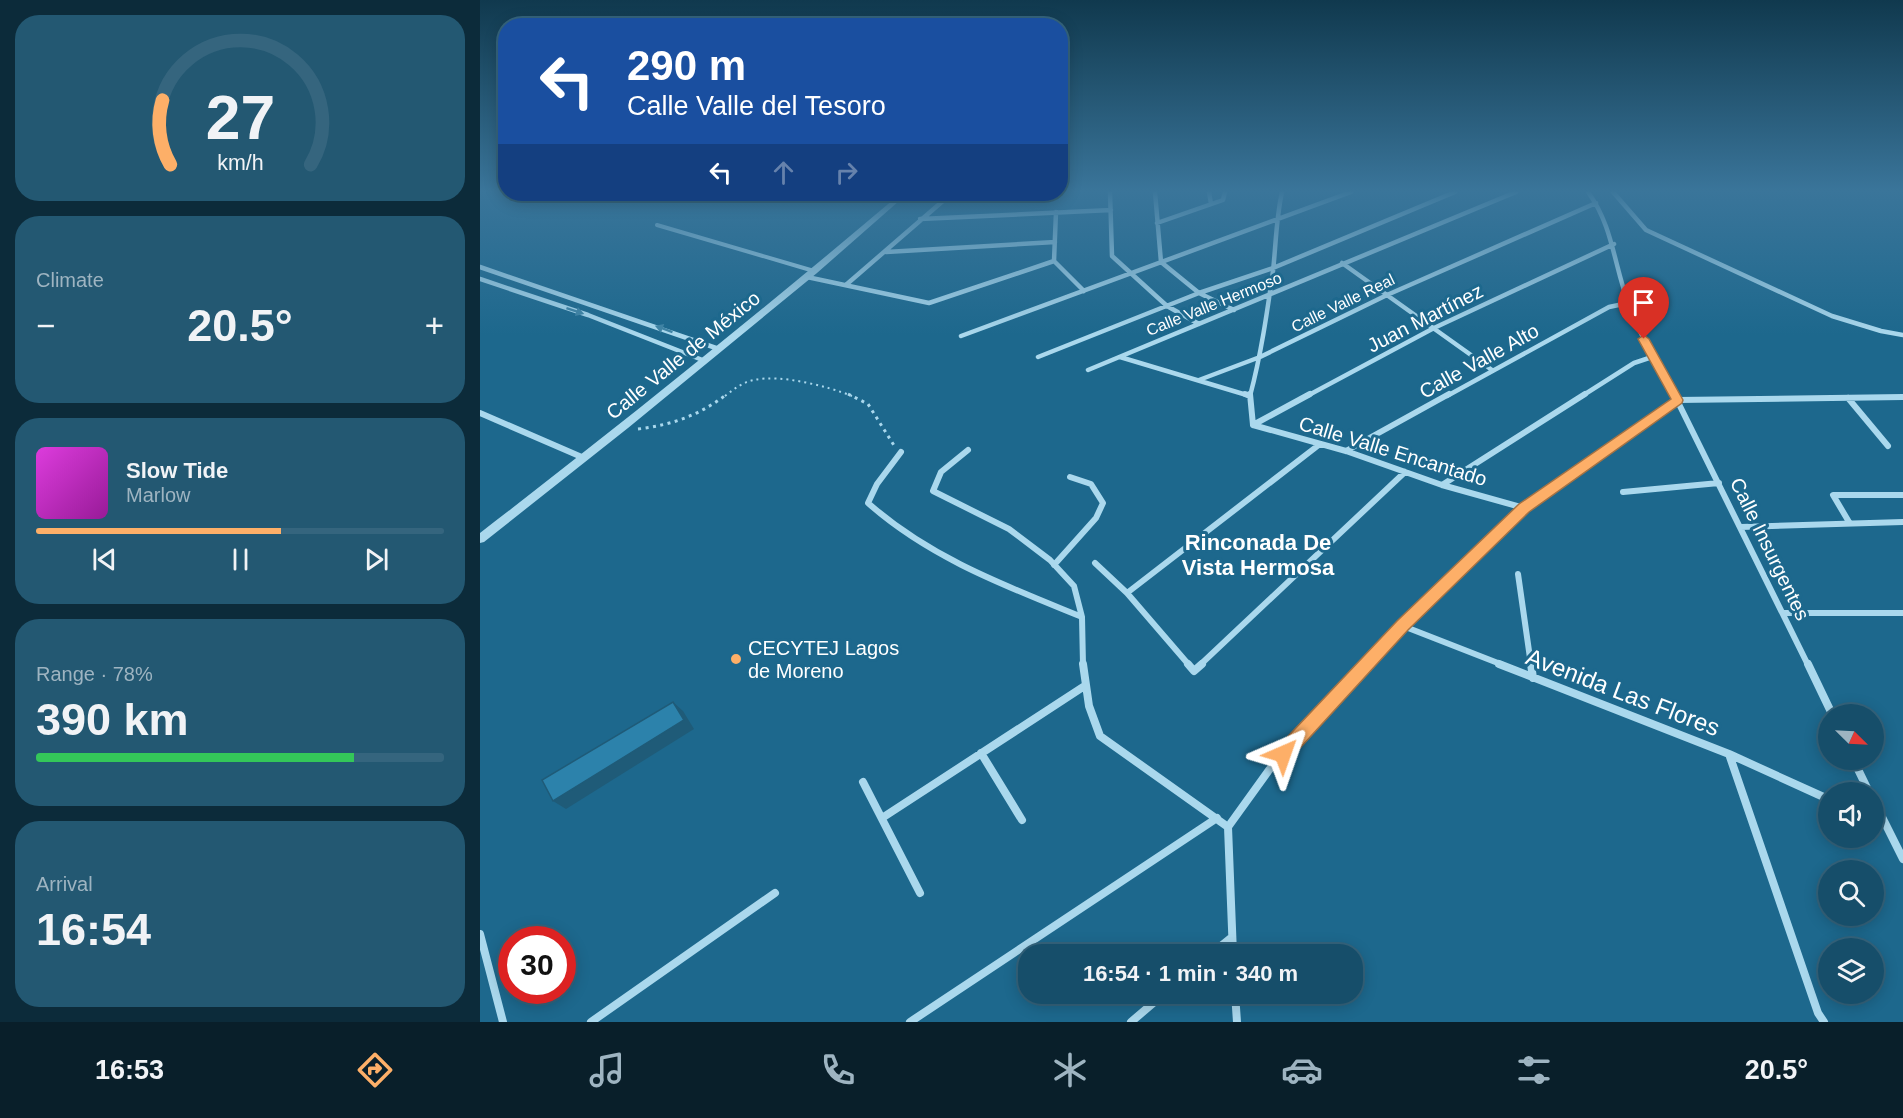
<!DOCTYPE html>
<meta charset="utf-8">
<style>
body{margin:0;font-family:Arial,sans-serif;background:#235872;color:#f1f3f6;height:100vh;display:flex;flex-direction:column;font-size:22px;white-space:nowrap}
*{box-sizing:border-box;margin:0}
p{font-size:20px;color:#9eb4c1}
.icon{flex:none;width:33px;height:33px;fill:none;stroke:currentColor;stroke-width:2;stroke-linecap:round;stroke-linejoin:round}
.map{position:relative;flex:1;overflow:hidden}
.side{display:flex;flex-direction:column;gap:15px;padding:15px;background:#0c2b3a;width:480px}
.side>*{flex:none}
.top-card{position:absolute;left:18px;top:18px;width:570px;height:183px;border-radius:24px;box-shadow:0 3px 15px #0003,0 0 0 2px #35657e;background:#1a4fa0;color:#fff;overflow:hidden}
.needle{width:39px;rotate:114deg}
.buttons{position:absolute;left:1338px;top:704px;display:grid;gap:12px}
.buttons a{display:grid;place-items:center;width:66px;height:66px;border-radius:50%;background:#164e6a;box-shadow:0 3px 15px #0003,0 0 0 2px #35657e;font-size:30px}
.speed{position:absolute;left:18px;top:926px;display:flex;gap:12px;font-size:30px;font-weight:700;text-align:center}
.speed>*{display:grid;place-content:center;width:78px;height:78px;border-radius:50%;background:#164e6a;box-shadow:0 3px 15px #0003,0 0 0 2px #35657e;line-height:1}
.speed .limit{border:9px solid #d22;background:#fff;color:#111}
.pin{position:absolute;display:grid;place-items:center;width:51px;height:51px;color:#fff;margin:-62px -26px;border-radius:50% 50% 50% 0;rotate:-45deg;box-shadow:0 0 6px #0007}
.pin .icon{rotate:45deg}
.me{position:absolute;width:66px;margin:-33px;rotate:43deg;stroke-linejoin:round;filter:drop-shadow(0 0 4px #0008)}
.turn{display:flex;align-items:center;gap:21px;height:126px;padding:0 30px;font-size:27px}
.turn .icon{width:78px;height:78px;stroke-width:2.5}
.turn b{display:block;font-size:42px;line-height:51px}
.lanes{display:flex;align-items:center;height:57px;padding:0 30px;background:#0003;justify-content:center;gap:30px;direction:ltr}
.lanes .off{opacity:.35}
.big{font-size:45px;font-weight:600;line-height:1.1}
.side .widget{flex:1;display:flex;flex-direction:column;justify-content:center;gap:9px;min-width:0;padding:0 21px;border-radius:24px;background:#235872}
.side .dial{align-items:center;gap:0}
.dial svg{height:156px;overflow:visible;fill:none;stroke:#35657e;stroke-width:7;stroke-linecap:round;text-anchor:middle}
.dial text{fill:#f1f3f6;stroke:none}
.song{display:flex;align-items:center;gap:18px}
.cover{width:72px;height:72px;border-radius:9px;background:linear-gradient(135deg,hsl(300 70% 55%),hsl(300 70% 35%))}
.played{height:6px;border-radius:3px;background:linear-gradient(90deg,#fdaf68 60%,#35657e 60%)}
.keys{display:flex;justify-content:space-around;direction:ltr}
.heat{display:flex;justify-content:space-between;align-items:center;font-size:33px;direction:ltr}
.charge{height:9px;border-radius:4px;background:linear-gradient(90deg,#34c759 78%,#35657e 0)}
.trip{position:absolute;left:538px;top:944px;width:345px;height:60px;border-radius:24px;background:#164e6a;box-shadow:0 3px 15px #0003,0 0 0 2px #35657e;font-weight:600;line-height:60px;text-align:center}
.tab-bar{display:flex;height:96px;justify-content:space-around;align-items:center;background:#091f2a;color:#9eb4c1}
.tab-bar .icon{width:42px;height:42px}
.tab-bar .selected{color:#fdaf68}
.tab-bar b{font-size:27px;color:#f1f3f6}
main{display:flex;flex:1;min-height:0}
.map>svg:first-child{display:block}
</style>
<main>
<section class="side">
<div class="widget dial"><svg viewBox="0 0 100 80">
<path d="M14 69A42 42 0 1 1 86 69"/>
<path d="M14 69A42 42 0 0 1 10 36" stroke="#fdaf68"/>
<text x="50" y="56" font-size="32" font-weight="700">27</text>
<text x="50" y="72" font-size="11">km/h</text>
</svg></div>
<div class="widget"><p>Climate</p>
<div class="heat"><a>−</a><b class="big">20.5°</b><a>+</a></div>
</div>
<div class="widget">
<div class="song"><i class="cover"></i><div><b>Slow Tide</b><p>Marlow</p></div></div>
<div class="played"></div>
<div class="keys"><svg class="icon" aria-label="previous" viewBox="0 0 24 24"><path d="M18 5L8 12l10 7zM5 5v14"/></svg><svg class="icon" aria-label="pause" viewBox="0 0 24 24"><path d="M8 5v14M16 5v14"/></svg><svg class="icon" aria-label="next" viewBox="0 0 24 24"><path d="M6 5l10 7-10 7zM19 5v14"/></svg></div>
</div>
<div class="widget"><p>Range · 78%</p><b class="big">390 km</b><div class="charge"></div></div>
<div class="widget"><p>Arrival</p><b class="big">16:54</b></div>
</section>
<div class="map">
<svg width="1423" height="1022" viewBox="0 0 1423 1022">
<rect width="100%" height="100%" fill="#1d688d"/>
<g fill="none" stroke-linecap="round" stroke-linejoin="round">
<path stroke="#aad8ed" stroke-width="2" stroke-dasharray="2 4" stroke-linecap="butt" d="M 245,396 C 254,389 263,382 274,380 C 300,374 347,386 372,396"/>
<path stroke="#aad8ed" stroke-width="3" stroke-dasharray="3 4.5" stroke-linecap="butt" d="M 368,394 L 388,404 L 415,447
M 158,429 C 192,425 220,415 247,394"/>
<path stroke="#aad8ed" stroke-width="4" d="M 177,225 L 334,271"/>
<path stroke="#aad8ed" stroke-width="4.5" d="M 630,192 L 632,256 L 687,306 L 719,324
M 675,192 L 681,262 L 719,293 L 754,310
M 729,192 L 731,204
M 1108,192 C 1133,226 1134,266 1149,305 C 1161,337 1177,366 1195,396
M 1133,192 L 1166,230 L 1352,316 L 1401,331 L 1423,335
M 576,212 L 574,261 L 604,291
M 440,219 L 631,210
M 677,223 L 743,200 L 745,192
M 406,252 L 575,242
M 862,263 L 1012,370
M 0,267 L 239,349
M 327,277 L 449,303 L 574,261
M 0,279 L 108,315 L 225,361
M 367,284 L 471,194
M 481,336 L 871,192
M 558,357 L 719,293 L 793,268 L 975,192
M 640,357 L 770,396
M 608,370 L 1036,192
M 719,380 L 780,357 L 907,295 L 1116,203
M 770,396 C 781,355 787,313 793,271 C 796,244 796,219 802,192
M 827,396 L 954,328 L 1134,244
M 967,396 L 1129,307 L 1148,303
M 1102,396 L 1154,363 L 1172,357"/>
<path stroke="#aad8ed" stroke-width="6" d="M 765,394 L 770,396
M 770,394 L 773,425
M 1194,394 L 1328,665
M 1368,398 L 1408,446
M 1197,400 L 1423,397
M 0,413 L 104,458
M 773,425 L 830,394
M 773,425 L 866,451 L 962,485 L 1044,508
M 488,450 L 461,472 L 453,491 L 529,529 L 570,560 L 594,586 L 602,617
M 866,451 L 969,394
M 421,452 L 397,484 L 388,503 C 450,558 526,586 602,617 L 603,665
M 962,485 L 1105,394
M 1143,492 L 1239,483
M 1369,522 L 1353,495 L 1423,495
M 1261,527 L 1423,522
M 615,563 L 647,593 L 709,665
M 574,565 L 616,518 L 623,503 L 611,484 L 590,477
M 1038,574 L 1051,665
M 647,593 L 840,444
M 1304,613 L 1423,613
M 923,626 L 1023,665
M 720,665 L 925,472
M 886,665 L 923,626 L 1044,508 L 1197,400"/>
<path stroke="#aad8ed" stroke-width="8" d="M 603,664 L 609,706 L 620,736 L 748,827
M 708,664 L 714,671 L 722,664
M 1019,664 L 1249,754 L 1348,799
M 1051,664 L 1053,678
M 1328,664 L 1352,714
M 501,753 L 542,820
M 1249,754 L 1338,1013 L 1344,1022
M 1373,759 L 1389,792
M 383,782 L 440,893
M 1394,801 L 1423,859
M 402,818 L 603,687
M 1394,820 L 1404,824
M 748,827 L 789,770 L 888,664
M 748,827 L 753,954
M 0,934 L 23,1022
M 731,954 L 752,937
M 755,993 L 757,1022
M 111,1022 L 295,893
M 430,1022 L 737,818
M 651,1022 L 685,993"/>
<path fill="#aad8ed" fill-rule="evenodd" d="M 420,194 L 427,194 L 337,273 L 148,428 L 4,542 L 0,543 L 0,533 C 143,423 283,310 420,194 Z"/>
</g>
<path fill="#1f5b78" d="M 193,702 L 203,711 L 214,729 L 86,809 L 73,801 Z"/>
<path fill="#2c82ab" stroke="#1f5b78" stroke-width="1.5" d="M 193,702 L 204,720 L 73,801 L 62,780 Z"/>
<defs><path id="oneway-solid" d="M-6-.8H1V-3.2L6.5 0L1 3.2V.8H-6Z" transform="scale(1.5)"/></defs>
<g fill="#4084a5">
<use href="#oneway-solid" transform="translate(95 311) rotate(18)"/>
<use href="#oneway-solid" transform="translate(184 329) rotate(-160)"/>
</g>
<linearGradient id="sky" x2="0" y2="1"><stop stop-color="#10394e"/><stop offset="0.57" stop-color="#3a759a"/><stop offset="1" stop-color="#3a759a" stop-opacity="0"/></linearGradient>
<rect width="1423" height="335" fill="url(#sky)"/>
<path fill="#fdaf68" stroke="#a47244" stroke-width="1.5" d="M 1164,335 L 1169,339 L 1203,400 L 1202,403 L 1049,512 L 928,630 L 809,760 L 803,762 L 797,760 L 795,754 L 797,748 L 917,621 L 1039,504 L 1191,399 L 1158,339 Z"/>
<circle fill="#fdaf68" stroke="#1d688d" stroke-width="2" cx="256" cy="659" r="6"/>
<g text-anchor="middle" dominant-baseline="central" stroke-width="6" stroke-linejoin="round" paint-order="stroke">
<g font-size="16" fill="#fff" stroke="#1d688d">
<text transform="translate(863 303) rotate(-26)">Calle Valle Real</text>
<text transform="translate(734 304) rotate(-22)">Calle Valle Hermoso</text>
</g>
<g font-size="20" fill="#fff" stroke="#1d688d">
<text transform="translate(945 318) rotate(-27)">Juan Martínez</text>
<text transform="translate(203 355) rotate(-39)">Calle Valle de México</text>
<text transform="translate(999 361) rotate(-29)">Calle Valle Alto</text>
<text transform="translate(913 451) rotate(17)">Calle Valle Encantado</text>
<text transform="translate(1290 549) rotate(64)">Calle Insurgentes</text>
</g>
<g font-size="20" fill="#fff" stroke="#1d688d" text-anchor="start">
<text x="268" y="648">CECYTEJ Lagos<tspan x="268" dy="23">de Moreno</tspan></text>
</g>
<g font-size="22" font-weight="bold" fill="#fff" stroke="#1d688d">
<text x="778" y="542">Rinconada De<tspan x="778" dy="25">Vista Hermosa</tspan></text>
</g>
<g font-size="24" fill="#fff" stroke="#1d688d">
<text transform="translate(1143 692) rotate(21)">Avenida Las Flores</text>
</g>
</g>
</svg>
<div class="buttons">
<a><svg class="needle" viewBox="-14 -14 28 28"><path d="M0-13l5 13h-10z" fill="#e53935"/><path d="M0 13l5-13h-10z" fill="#9eb4c1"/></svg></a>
<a><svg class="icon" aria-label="sound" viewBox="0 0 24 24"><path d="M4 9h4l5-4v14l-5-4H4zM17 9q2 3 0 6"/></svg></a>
<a><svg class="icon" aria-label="search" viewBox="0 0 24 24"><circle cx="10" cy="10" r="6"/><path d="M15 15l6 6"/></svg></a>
<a><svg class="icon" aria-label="layers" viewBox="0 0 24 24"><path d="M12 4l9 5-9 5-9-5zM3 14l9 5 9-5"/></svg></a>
</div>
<div class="speed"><div class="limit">30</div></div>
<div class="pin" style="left:1164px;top:339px;background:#d93025"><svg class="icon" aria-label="arrive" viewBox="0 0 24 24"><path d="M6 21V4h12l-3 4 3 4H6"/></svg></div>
<svg class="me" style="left:803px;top:754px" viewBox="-20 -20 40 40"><path d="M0-17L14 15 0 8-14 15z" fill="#fdaf68" stroke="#fff" stroke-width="4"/></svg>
<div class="trip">16:54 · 1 min · 340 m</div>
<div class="top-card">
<div class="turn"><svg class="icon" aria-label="left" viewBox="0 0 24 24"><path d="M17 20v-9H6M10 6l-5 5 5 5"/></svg><div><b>290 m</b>Calle Valle del Tesoro</div></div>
<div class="lanes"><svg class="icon" aria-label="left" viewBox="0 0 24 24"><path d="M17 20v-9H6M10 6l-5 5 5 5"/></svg><svg class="icon off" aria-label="ahead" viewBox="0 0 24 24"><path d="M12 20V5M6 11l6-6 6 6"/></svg><svg class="icon off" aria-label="right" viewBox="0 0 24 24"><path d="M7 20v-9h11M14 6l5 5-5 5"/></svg></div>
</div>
</div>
</main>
<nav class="tab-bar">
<b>16:53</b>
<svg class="icon selected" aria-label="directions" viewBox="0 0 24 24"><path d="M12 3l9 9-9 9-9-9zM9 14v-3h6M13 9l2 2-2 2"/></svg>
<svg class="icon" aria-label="music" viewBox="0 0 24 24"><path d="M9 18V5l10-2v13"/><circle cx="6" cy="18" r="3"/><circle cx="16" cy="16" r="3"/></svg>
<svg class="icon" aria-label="phone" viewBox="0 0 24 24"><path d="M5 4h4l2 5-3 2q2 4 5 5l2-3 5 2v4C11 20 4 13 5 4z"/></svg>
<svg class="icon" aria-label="climate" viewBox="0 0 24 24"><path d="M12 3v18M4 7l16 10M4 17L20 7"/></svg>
<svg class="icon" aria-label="car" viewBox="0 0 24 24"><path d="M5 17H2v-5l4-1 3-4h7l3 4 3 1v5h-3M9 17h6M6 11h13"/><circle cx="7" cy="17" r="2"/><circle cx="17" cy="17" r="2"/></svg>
<svg class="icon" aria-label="filters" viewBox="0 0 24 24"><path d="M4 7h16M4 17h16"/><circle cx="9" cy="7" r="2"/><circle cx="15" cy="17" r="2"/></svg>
<b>20.5°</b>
</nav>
